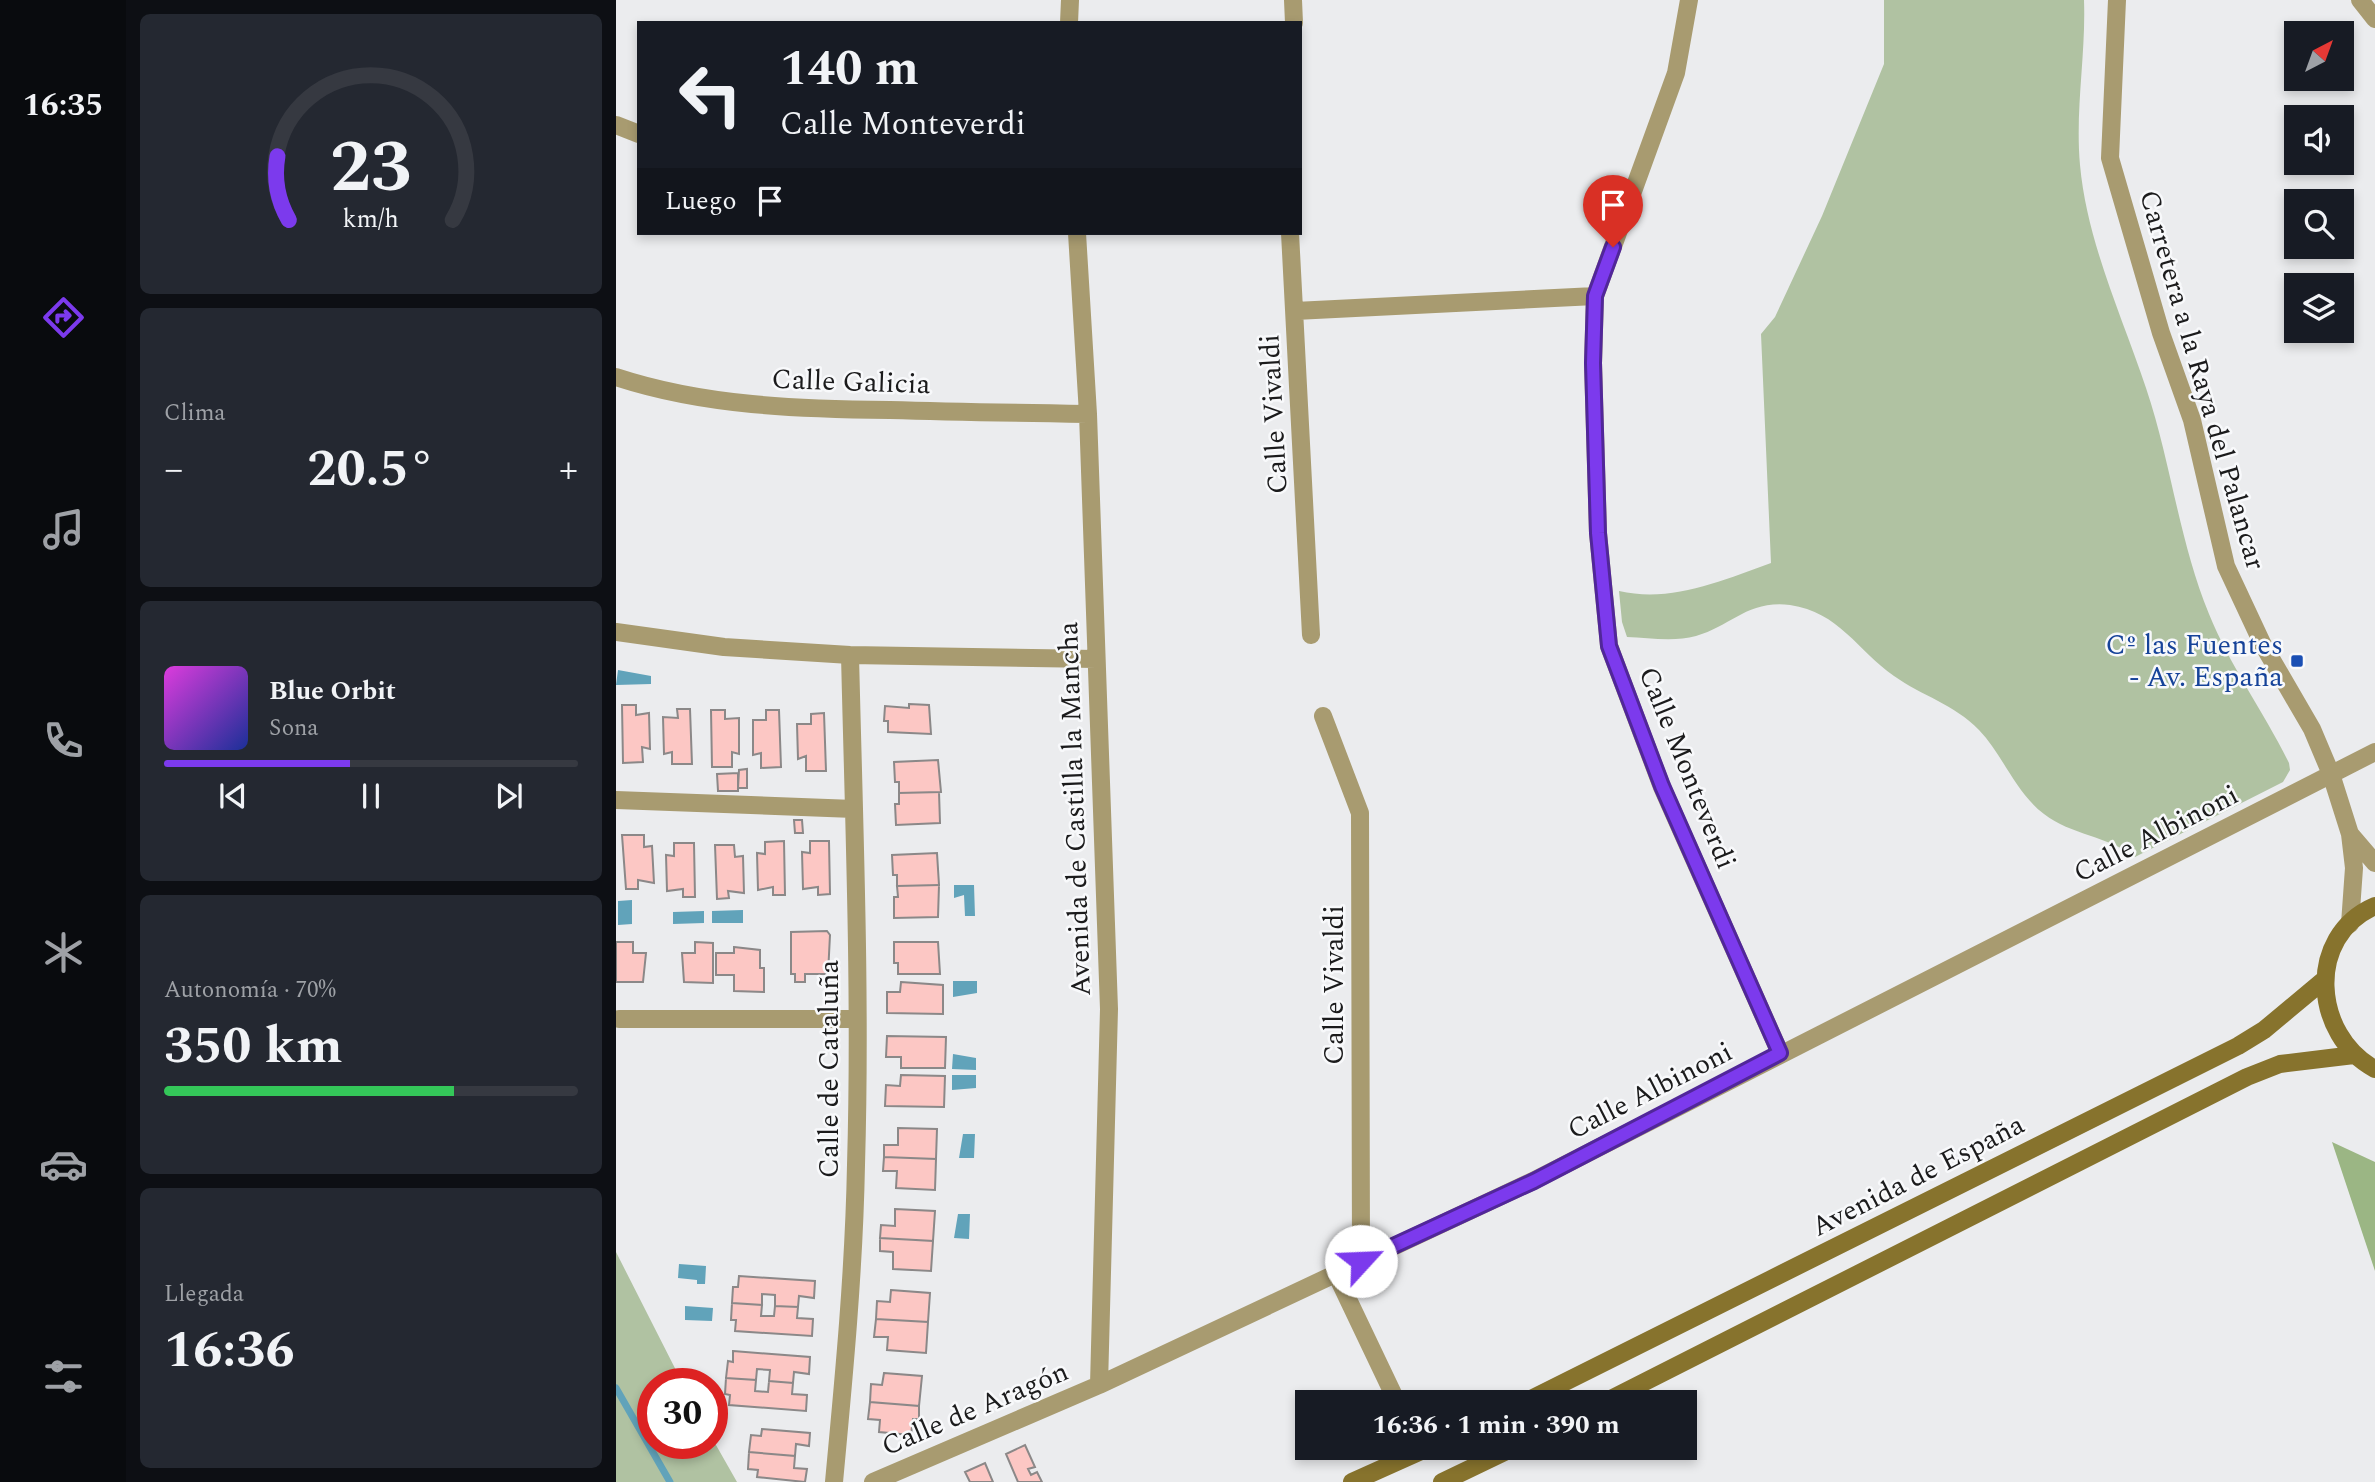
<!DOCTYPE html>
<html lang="es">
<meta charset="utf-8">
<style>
body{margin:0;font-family:Spectral,serif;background:#242831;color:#f1f3f6;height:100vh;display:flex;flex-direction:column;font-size:26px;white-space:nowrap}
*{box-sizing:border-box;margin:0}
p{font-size:23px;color:#9ea1a6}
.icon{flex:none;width:38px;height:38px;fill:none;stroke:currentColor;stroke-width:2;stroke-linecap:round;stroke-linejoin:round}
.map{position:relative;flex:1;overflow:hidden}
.drawer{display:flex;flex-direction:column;gap:14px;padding:14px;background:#0d0f14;width:490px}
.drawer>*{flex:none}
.hud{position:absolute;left:21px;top:21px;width:665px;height:214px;border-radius:0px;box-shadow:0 4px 10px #0003;background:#171b24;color:#f1f3f6;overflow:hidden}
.needle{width:46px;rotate:41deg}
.buttons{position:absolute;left:1668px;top:21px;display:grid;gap:14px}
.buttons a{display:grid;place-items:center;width:70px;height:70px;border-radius:0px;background:#171b24;box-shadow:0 4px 10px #0003;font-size:35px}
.speed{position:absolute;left:21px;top:1368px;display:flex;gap:14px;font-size:35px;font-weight:700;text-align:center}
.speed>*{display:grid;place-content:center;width:91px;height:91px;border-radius:50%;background:#171b24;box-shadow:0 4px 10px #0003;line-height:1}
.speed .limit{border:10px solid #d22;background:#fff;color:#111}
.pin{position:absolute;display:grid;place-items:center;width:60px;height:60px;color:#fff;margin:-72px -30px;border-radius:50% 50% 50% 0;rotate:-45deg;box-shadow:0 0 7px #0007}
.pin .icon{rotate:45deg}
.me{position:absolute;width:77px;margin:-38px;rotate:65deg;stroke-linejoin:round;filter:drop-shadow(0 0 5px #0008)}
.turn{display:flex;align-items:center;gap:24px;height:147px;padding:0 28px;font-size:32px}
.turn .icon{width:91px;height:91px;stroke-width:2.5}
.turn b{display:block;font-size:49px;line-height:60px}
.then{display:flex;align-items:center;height:66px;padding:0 28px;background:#0003;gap:14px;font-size:26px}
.big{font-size:52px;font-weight:700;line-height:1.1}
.drawer .card{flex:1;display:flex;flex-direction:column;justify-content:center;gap:10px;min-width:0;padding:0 24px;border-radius:10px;background:#242831}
.drawer .dial{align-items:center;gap:0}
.dial svg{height:182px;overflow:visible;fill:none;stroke:#363941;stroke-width:7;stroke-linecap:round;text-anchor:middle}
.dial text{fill:#f1f3f6;stroke:none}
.song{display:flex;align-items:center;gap:21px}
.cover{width:84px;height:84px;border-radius:10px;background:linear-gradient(135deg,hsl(300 70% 55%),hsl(230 70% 35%))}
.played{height:7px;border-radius:4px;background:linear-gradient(90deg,#7c3aed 45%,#363941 45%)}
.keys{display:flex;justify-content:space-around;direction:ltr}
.heat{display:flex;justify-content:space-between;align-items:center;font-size:38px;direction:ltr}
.charge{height:10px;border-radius:5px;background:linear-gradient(90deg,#34c759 70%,#363941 0)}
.trip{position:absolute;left:679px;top:1390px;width:402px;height:70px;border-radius:0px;background:#171b24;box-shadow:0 4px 10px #0003;font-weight:700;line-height:70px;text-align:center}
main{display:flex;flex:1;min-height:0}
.tabs{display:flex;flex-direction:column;width:126px;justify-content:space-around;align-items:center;background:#090b0e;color:#9ea1a6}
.tabs .icon{width:49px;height:49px}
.tabs .current{color:#7c3aed}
.tabs b{font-size:32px;color:#f1f3f6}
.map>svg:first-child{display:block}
</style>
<main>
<nav class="tabs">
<b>16:35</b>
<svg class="icon current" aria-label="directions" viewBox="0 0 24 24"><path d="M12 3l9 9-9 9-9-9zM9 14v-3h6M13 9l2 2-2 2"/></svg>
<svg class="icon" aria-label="music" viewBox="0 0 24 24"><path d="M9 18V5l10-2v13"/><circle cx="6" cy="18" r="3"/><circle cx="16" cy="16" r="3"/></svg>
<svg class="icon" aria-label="phone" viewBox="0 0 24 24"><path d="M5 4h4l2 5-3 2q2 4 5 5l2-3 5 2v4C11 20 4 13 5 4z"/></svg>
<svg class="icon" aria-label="climate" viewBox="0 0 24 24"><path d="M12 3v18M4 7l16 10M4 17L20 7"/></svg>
<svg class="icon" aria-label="car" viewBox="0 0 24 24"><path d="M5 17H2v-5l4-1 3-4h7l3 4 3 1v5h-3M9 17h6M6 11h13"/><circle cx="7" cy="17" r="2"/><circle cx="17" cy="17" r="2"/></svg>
<svg class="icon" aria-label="filters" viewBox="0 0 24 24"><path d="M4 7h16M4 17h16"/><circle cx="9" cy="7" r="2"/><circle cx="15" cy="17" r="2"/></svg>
</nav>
<section class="drawer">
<div class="card dial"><svg viewBox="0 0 100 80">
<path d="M14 69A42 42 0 1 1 86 69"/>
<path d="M14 69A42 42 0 0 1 9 41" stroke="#7c3aed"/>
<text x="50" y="56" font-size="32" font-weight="700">23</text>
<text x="50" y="72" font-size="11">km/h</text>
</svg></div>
<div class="card"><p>Clima</p>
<div class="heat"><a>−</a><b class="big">20.5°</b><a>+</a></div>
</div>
<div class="card">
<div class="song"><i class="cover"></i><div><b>Blue Orbit</b><p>Sona</p></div></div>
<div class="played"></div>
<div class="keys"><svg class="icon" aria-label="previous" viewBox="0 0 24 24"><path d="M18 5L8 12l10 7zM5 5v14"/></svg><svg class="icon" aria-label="pause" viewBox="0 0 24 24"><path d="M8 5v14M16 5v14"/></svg><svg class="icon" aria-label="next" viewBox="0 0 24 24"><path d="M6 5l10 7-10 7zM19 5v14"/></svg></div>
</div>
<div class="card"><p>Autonomía · 70%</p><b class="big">350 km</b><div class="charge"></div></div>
<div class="card"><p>Llegada</p><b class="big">16:36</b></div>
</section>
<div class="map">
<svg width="1759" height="1482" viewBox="0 0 1759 1482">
<rect width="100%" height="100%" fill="#ebecee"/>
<path fill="#b0c2a2" d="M 1268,0 L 1468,0 C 1470,55 1459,109 1464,165 C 1471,242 1506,316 1530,388 C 1555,462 1563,541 1593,614 C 1614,666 1648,712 1673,763 L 1674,770 L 1667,782 L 1519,857 C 1492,836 1455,835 1428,814 C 1399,792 1387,755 1363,730 C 1338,704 1306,696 1278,676 C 1241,650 1223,612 1174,605 C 1131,600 1116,626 1080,636 C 1059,642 1033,638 1011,637 L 1006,622 L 1003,591 C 1055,603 1105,581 1155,563 L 1145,334 L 1159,317 L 1206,216 L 1268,64 Z
M 0,1252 L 67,1384 L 37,1384 L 37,1444 L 96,1444 L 96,1438 L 121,1482 L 0,1482 Z"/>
<path fill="#9bb684" d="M 1716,1142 L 1759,1162 L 1759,1271 Z"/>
<path fill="#61a3ba" d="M 2,670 L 35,676 L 35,684 L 0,685 Z
M 358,885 L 359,916 L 349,916 L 348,895 L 338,898 L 338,885 Z
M 16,900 L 16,924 L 2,925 L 2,901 Z
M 127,910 L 127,923 L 96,923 L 96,911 Z
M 88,911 L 88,923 L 57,924 L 57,912 Z
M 337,981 L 361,981 L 361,993 L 337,997 Z
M 337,1054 L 360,1058 L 360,1070 L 336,1069 Z
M 336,1075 L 360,1075 L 360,1088 L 336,1090 Z
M 347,1134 L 359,1134 L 358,1158 L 343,1158 Z
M 342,1214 L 354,1214 L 353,1239 L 338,1238 Z
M 63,1264 L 90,1266 L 89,1284 L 81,1284 L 81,1280 L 62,1278 Z
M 69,1306 L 97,1308 L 96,1321 L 69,1320 Z"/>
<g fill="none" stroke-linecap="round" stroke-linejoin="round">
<path stroke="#61a3ba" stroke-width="7" d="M 0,1388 L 54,1482"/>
</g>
<path fill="#fcc7c4" stroke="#8b8888" stroke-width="2" d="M 293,704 L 313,705 L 315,734 L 272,732 L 272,721 L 268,721 L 269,706 L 293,708 Z
M 6,705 L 20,705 L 20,715 L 33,713 L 34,749 L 26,747 L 27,762 L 7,763 Z
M 61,709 L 74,709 L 76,764 L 56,764 L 56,752 L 48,754 L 47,717 L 62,718 Z
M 95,710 L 109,710 L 109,719 L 123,718 L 123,754 L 116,752 L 116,767 L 96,767 Z
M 150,710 L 163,710 L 165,767 L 145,768 L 145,753 L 137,755 L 137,720 L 150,720 Z
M 208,713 L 210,771 L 190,771 L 190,756 L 182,759 L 181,724 L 195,724 L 195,714 Z
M 322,760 L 325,792 L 283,793 L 283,782 L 279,782 L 278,762 Z
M 131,769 L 131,788 L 122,788 L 123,770 Z
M 122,773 L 122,791 L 102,791 L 101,774 Z
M 323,792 L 324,823 L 280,825 L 279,804 L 283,804 L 283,793 Z
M 178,820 L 186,820 L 187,833 L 179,833 Z
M 6,835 L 28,835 L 28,847 L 36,846 L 38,883 L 22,880 L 22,889 L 10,889 Z
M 168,841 L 169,895 L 157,895 L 157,887 L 142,890 L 141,853 L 149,854 L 149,842 Z
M 194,841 L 213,841 L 214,894 L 202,895 L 202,887 L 187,889 L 186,852 L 194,853 Z
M 58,843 L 78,843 L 79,897 L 67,897 L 67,889 L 51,891 L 50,855 L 58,856 Z
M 99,845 L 118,845 L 119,857 L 127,856 L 128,893 L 112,891 L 113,898 L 101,899 Z
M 321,853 L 323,885 L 281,886 L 281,875 L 277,875 L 276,855 Z
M 281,886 L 323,885 L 322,917 L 278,918 L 278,897 L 282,897 Z
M 211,931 L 214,935 L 212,974 L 189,974 L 189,982 L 179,982 L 179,974 L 175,974 L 175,932 Z
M 0,942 L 17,942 L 17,953 L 30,953 L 27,982 L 0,982 Z
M 79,942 L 97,943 L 97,983 L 68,982 L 66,953 L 79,953 Z
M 278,942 L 322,942 L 324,974 L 282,974 L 282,963 L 278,963 Z
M 118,947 L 144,950 L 144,968 L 148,968 L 148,992 L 118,991 L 118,975 L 100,975 L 100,953 L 118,953 Z
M 285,982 L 327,985 L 327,1014 L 271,1013 L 271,992 L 284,992 Z
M 271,1036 L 330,1037 L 329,1068 L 285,1068 L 285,1057 L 270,1057 Z
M 285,1075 L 329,1076 L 328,1107 L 269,1106 L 270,1085 L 284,1086 Z
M 282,1128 L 321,1129 L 320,1159 L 268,1157 L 268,1145 L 282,1145 Z
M 268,1157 L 320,1159 L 319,1190 L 280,1188 L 281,1171 L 267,1171 Z
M 279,1209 L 319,1211 L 317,1241 L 264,1238 L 265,1225 L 279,1226 Z
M 264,1238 L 317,1241 L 315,1271 L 277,1269 L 277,1252 L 264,1251 Z
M 123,1276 L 199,1281 L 198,1298 L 183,1296 L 182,1307 L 159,1306 L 159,1295 L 146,1294 L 146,1305 L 116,1303 L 117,1287 L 122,1287 Z
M 275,1290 L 314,1293 L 312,1322 L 260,1319 L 261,1301 L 274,1302 Z
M 116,1303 L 146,1305 L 145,1316 L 158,1316 L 159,1306 L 182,1307 L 181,1318 L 197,1319 L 196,1336 L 119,1331 L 120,1320 L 115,1320 Z
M 260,1319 L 312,1322 L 310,1353 L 271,1350 L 272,1337 L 258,1337 Z
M 117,1351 L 194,1357 L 193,1374 L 178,1372 L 177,1383 L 153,1381 L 154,1370 L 141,1369 L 140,1380 L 110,1378 L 112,1361 L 117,1362 Z
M 268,1373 L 306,1376 L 303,1406 L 254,1402 L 255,1384 L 266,1385 Z
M 110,1378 L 140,1380 L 139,1391 L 152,1392 L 153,1381 L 177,1383 L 176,1394 L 191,1395 L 190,1411 L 113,1405 L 114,1395 L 109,1394 Z
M 254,1402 L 303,1406 L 303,1419 L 297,1419 L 295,1435 L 263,1432 L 264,1420 L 252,1419 Z
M 146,1429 L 194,1433 L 193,1446 L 180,1444 L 179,1456 L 133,1452 L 135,1435 L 145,1436 Z
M 409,1445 L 419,1467 L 412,1469 L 415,1475 L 421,1472 L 426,1482 L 402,1482 L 390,1454 Z
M 133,1452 L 179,1456 L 178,1468 L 191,1469 L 189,1482 L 141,1477 L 142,1470 L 132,1469 Z
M 369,1463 L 377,1482 L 354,1482 L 349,1472 Z"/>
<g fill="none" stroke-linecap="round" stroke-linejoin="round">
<path stroke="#a89b70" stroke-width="18" d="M 677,0 L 678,23
M 1073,0 L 1060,73 L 979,296 L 977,363 L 982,533 L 993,646 L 1046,787 L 1164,1053
M 1501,0 L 1494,158 L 1545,333 L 1576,420 L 1610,566 L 1646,643 L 1696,729 L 1715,774 L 1734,834 L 1738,868 L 1734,924
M 1744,0 L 1759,19
M 453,23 L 454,0
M 0,125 L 23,134
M 461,233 L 472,414 L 493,1009 L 483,1385
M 674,233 L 695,635
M 679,311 L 979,296
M 0,377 C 88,406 183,409 274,410 C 340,412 406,413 472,414
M 0,632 L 108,647 L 234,655 L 480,659
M 707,716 L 744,813 L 745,1261
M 0,800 L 238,809
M 1734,834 L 1759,863
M 3,1019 L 241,1019
M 720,1274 L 781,1402
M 218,1482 C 228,1376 238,1271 240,1165 C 245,995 238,825 234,655
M 257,1482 L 483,1385 L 917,1181 L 1759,752"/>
<path stroke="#87732d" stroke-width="18" d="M 1759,906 C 1689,936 1697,1036 1759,1069
M 909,1402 L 1622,1046 L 1648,1030 L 1708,980
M 989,1402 L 1631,1077 L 1664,1064 L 1738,1055
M 736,1482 L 814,1447
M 826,1482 L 899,1447"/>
</g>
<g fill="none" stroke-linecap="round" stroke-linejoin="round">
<g stroke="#51269a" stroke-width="18">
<path id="route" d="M 745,1261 L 918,1181 L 1164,1053 L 1046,786 L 993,646 L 982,533 L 977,363 L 979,296 L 997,247"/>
</g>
<use href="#route" stroke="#7c3aed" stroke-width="12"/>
</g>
<rect fill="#1a4fb4" stroke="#f8f9fb" stroke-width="2.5" x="1674" y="654" width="14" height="14" rx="3.5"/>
<g text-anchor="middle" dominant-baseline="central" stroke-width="5" stroke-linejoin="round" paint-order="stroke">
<g font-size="28" fill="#1b1b1c" stroke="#f8f9fb">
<text transform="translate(1586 380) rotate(74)">Carretera a la Raya del Palancar</text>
<text transform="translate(235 382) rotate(2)">Calle Galicia</text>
<text transform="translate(658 414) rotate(-93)">Calle Vivaldi</text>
<text transform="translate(1071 768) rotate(68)">Calle Monteverdi</text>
<text transform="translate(459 809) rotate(-92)">Avenida de Castilla la Mancha</text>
<text transform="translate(1540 834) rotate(-27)">Calle Albinoni</text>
<text transform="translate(718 985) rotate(-90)">Calle Vivaldi</text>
<text transform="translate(213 1069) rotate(-90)">Calle de Cataluña</text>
<text transform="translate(1034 1091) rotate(-27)">Calle Albinoni</text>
<text transform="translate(1302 1176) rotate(-27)">Avenida de España</text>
<text transform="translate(359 1409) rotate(-23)">Calle de Aragón</text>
</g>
<g font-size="28" fill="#164399" stroke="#f8f9fb" text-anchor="end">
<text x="1667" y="645">Cº las Fuentes<tspan x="1667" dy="32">- Av. España</tspan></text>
</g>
</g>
</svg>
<div class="buttons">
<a><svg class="needle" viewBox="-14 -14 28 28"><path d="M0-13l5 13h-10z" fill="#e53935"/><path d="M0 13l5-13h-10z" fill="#9ea1a6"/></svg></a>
<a><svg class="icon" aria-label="sound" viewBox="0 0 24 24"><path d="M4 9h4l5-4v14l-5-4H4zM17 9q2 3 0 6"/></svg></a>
<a><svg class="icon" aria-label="search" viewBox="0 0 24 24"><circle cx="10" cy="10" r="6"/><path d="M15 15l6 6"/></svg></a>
<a><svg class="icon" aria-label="layers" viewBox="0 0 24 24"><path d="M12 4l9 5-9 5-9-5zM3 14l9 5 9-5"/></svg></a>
</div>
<div class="speed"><div class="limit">30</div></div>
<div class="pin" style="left:997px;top:247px;background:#d93025"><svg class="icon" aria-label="arrive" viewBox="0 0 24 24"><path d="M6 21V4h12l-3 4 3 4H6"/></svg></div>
<svg class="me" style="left:745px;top:1261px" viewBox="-20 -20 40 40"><circle r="19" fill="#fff"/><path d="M0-13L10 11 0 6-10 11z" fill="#7c3aed"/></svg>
<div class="trip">16:36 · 1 min · 390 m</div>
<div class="hud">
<div class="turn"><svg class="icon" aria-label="left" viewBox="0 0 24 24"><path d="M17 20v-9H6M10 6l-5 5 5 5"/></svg><div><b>140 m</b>Calle Monteverdi</div></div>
<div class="then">Luego<svg class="icon" aria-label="arrive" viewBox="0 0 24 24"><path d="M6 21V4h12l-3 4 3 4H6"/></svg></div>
</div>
</div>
</main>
